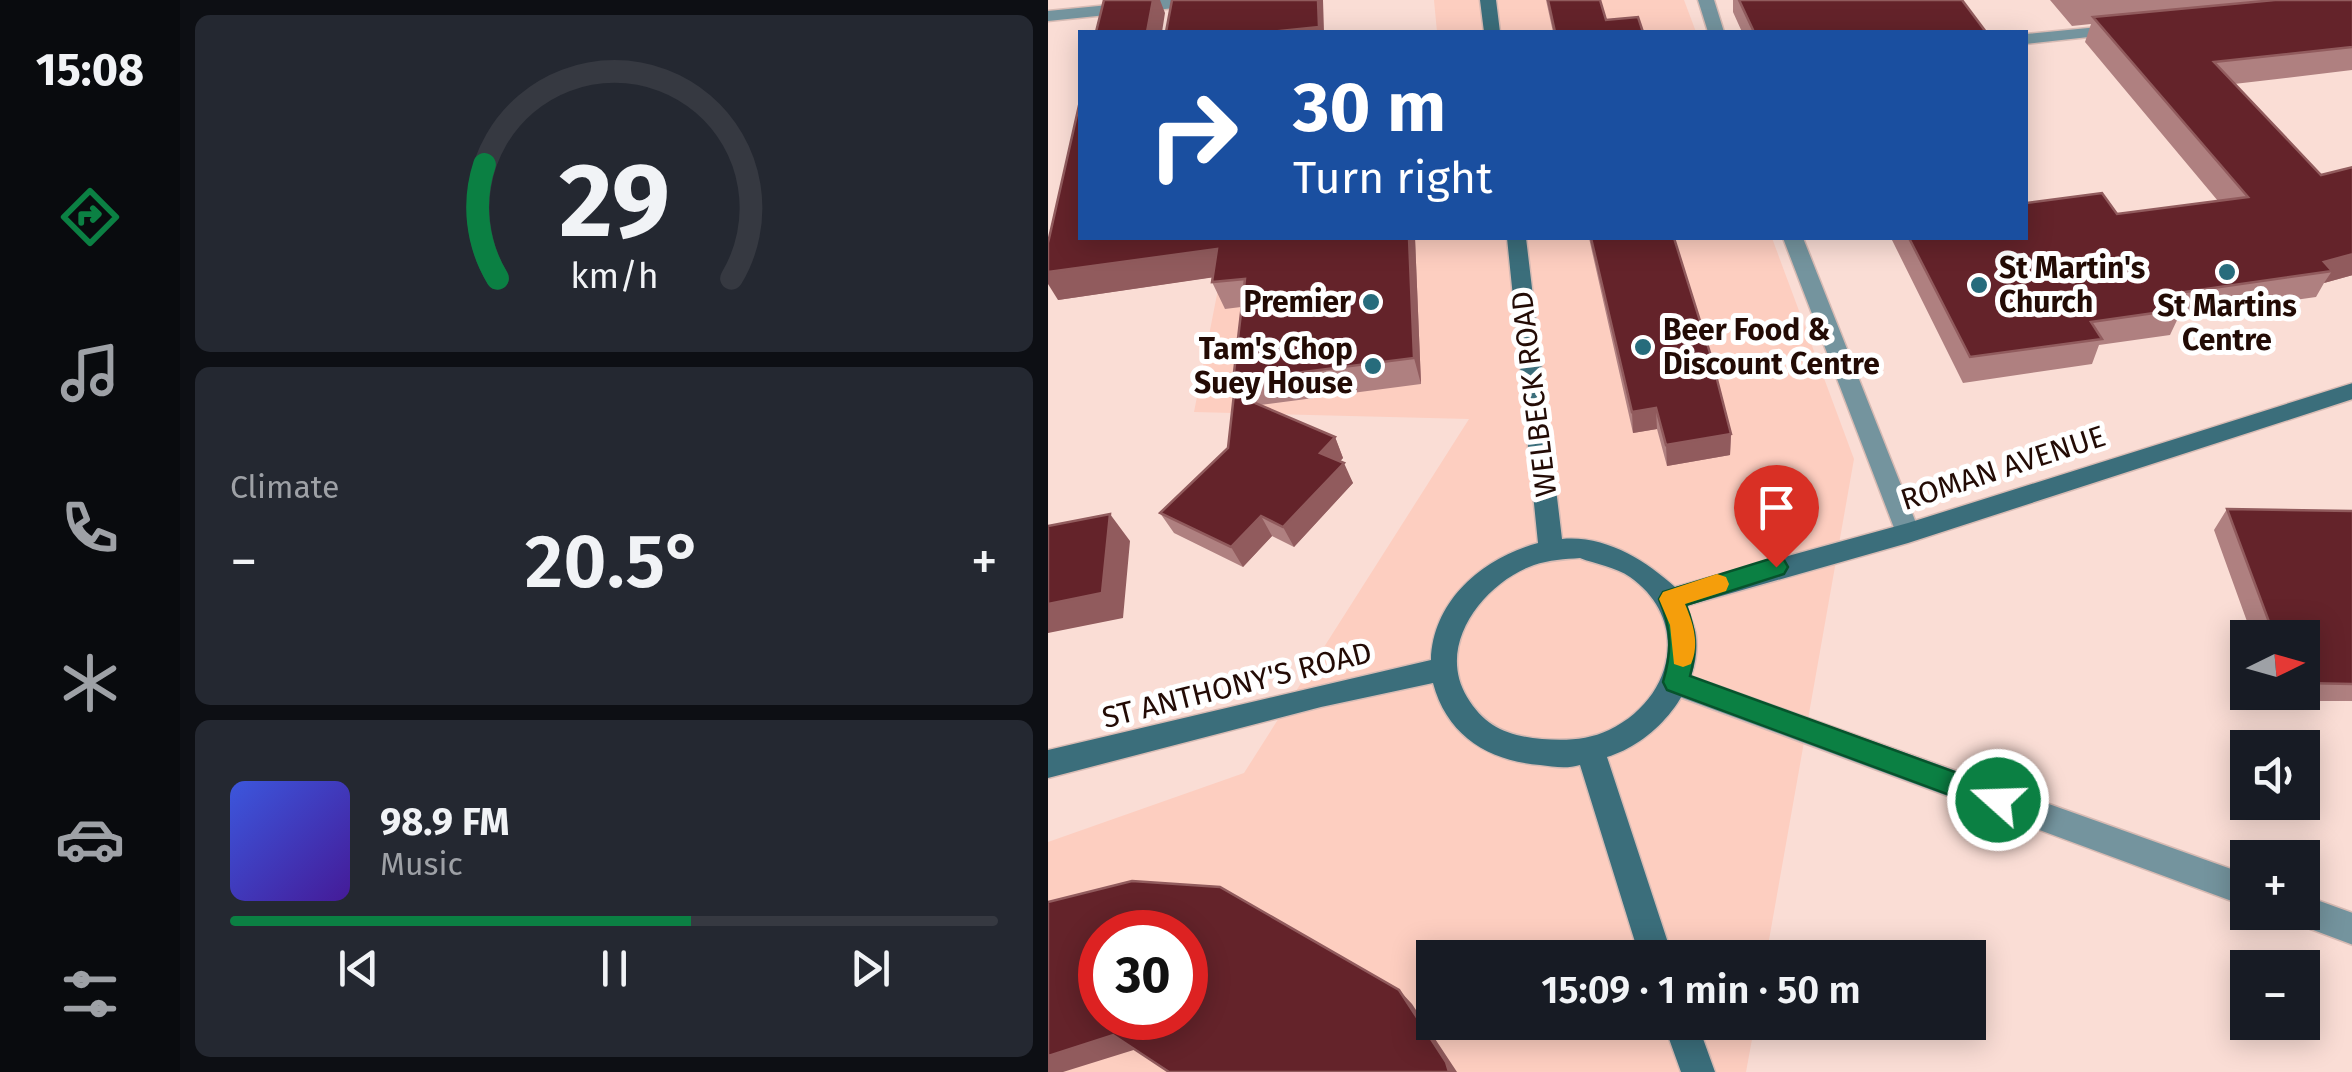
<!DOCTYPE html>
<meta charset="utf-8">
<style>
body{margin:0;font-family:"Fira Sans",sans-serif;background:#242831;color:#f1f3f6;height:100vh;display:flex;flex-direction:column;font-size:38px;white-space:nowrap}
*{box-sizing:border-box;margin:0}
p{font-size:32px;color:#9ea1a6}
.icon{flex:none;width:55px;height:55px;fill:none;stroke:currentColor;stroke-width:2;stroke-linecap:round;stroke-linejoin:round}
.map{position:relative;flex:1;overflow:hidden}
.panel{display:flex;flex-direction:column;gap:15px;padding:15px;background:#0d0f14;width:868px}
.panel>*{flex:none}
.top-card{position:absolute;left:30px;top:30px;width:950px;height:210px;border-radius:0px;box-shadow:0 5px 25px #0003;background:#1a4fa0;color:#fff;overflow:hidden}
.needle{width:65px;rotate:85deg}
.tools{position:absolute;left:1182px;top:620px;display:grid;gap:20px}
.tools a{display:grid;place-items:center;width:90px;height:90px;border-radius:0px;background:#171b24;box-shadow:0 5px 25px #0003;font-size:50px}
.speed{position:absolute;left:30px;top:910px;display:flex;gap:20px;font-size:50px;font-weight:700;text-align:center}
.speed>*{display:grid;place-content:center;width:130px;height:130px;border-radius:50%;background:#171b24;box-shadow:0 5px 25px #0003;line-height:1}
.speed .limit{border:15px solid #d22;background:#fff;color:#111}
.pin{position:absolute;display:grid;place-items:center;width:85px;height:85px;color:#fff;margin:-102px -42px;border-radius:50% 50% 50% 0;rotate:-45deg;box-shadow:0 0 10px #0007}
.pin .icon{rotate:45deg}
.me{position:absolute;width:110px;margin:-55px;rotate:290deg;stroke-linejoin:round;filter:drop-shadow(0 0 8px #0008)}
.turn{display:flex;align-items:center;gap:35px;height:210px;padding:0 50px;font-size:45px}
.turn .icon{width:130px;height:130px;stroke-width:2.5}
.turn b{display:block;font-size:70px;line-height:85px}
.big{font-size:75px;font-weight:600;line-height:1.1}
.panel .card{flex:1;display:flex;flex-direction:column;justify-content:center;gap:15px;min-width:0;padding:0 35px;border-radius:15px;background:#242831}
.panel .dial{align-items:center;gap:0}
.dial svg{height:260px;overflow:visible;fill:none;stroke:#363941;stroke-width:7;stroke-linecap:round;text-anchor:middle}
.dial text{fill:#f1f3f6;stroke:none}
.song{display:flex;align-items:center;gap:30px}
.cover{width:120px;height:120px;border-radius:15px;background:linear-gradient(135deg,hsl(230 70% 55%),hsl(260 70% 35%))}
.played{height:10px;border-radius:5px;background:linear-gradient(90deg,#0b8043 60%,#363941 60%)}
.keys{display:flex;justify-content:space-around;direction:ltr}
.heat{display:flex;justify-content:space-between;align-items:center;font-size:55px;direction:ltr}
.trip{position:absolute;left:368px;top:940px;width:570px;height:100px;border-radius:0px;background:#171b24;box-shadow:0 5px 25px #0003;font-weight:600;line-height:100px;text-align:center}
main{display:flex;flex:1;min-height:0}
.tabs{display:flex;flex-direction:column;width:180px;justify-content:space-around;align-items:center;background:#090b0e;color:#9ea1a6}
.tabs .icon{width:70px;height:70px}
.tabs .on{color:#0b8043}
.tabs b{font-size:45px;color:#f1f3f6}
.map>svg:first-child{display:block}
</style>
<main>
<nav class="tabs">
<b>15:08</b>
<svg class="icon on" aria-label="directions" viewBox="0 0 24 24"><path d="M12 3l9 9-9 9-9-9zM9 14v-3h6M13 9l2 2-2 2"/></svg>
<svg class="icon" aria-label="music" viewBox="0 0 24 24"><path d="M9 18V5l10-2v13"/><circle cx="6" cy="18" r="3"/><circle cx="16" cy="16" r="3"/></svg>
<svg class="icon" aria-label="phone" viewBox="0 0 24 24"><path d="M5 4h4l2 5-3 2q2 4 5 5l2-3 5 2v4C11 20 4 13 5 4z"/></svg>
<svg class="icon" aria-label="climate" viewBox="0 0 24 24"><path d="M12 3v18M4 7l16 10M4 17L20 7"/></svg>
<svg class="icon" aria-label="car" viewBox="0 0 24 24"><path d="M5 17H2v-5l4-1 3-4h7l3 4 3 1v5h-3M9 17h6M6 11h13"/><circle cx="7" cy="17" r="2"/><circle cx="17" cy="17" r="2"/></svg>
<svg class="icon" aria-label="filters" viewBox="0 0 24 24"><path d="M4 7h16M4 17h16"/><circle cx="9" cy="7" r="2"/><circle cx="15" cy="17" r="2"/></svg>
</nav>
<section class="panel">
<div class="card dial"><svg viewBox="0 0 100 80">
<path d="M14 69A42 42 0 1 1 86 69"/>
<path d="M14 69A42 42 0 0 1 10 34" stroke="#0b8043"/>
<text x="50" y="56" font-size="32" font-weight="700">29</text>
<text x="50" y="72" font-size="11">km/h</text>
</svg></div>
<div class="card"><p>Climate</p>
<div class="heat"><a>−</a><b class="big">20.5°</b><a>+</a></div>
</div>
<div class="card">
<div class="song"><i class="cover"></i><div><b>98.9 FM</b><p>Music</p></div></div>
<div class="played"></div>
<div class="keys"><svg class="icon" aria-label="previous" viewBox="0 0 24 24"><path d="M18 5L8 12l10 7zM5 5v14"/></svg><svg class="icon" aria-label="pause" viewBox="0 0 24 24"><path d="M8 5v14M16 5v14"/></svg><svg class="icon" aria-label="next" viewBox="0 0 24 24"><path d="M6 5l10 7-10 7zM19 5v14"/></svg></div>
</div>
</section>
<div class="map">
<svg width="1305" height="1072" viewBox="0 0 1305 1072">
<rect width="100%" height="100%" fill="#faddd5"/>
<path fill="#fdcec0" fill-rule="evenodd" d="M 386,0 L 636,0 L 648,32 L 389,32 Z
M 180,238 L 724,238 L 806,459 L 718,957 L 385,958 L 385,1022 L 707,1023 L 698,1072 L 0,1072 L 0,842 L 196,773 L 421,419 L 146,412 ZM 52,932 L 138,932 L 138,1018 L 52,1018 Z"/>
<g fill="none" stroke-linecap="round" stroke-linejoin="round">
<g stroke="#d8bbb4" stroke-width="3">
<path id="lane" d="M 650,0 L 666,0 L 676,32 L 660,32 Z
M 735,238 L 755,238 L 872,533 L 869,540 L 851,540 L 848,533 Z"/>
</g>
<g stroke="#d8bbb4" stroke-width="3">
<path id="street" d="M 111,0 L 164,0 L 156,5 L 0,21 L 0,11 Z
M 1071,25 L 1077,27 L 1077,33 L 978,44 L 978,34 Z
M 628,671 L 1200,875 L 1200,907 L 618,692 L 614,683 L 618,674 Z
M 1255,895 L 1305,913 L 1305,945 L 1244,922 L 1240,912 L 1255,912 Z"/>
</g>
<g stroke="#d8bbb4" stroke-width="3">
<path id="secondary" d="M 432,0 L 448,0 L 452,32 L 436,32 Z
M 459,238 L 478,238 L 514,539 C 557,535 597,560 627,587 L 860,523 L 1305,383 L 1305,399 L 860,543 L 638,606 C 641,615 647,626 648,636 C 654,689 607,743 559,757 L 625,958 L 592,958 L 532,765 C 519,769 506,767 492,765 C 441,761 399,736 385,683 L 273,707 L 0,778 L 0,750 L 383,660 C 385,599 436,558 490,543 ZM 532,558 C 547,564 568,567 582,577 C 643,620 626,699 561,730 C 540,740 517,741 494,739 C 460,736 437,727 419,697 C 387,644 437,582 486,565 C 501,560 517,559 532,558 Z
M 615,1022 L 649,1022 L 667,1072 L 633,1072 Z"/>
</g>
<use href="#lane" fill="#74949e" fill-rule="evenodd"/>
<use href="#street" fill="#74949e" fill-rule="evenodd"/>
<use href="#secondary" fill="#3b6e7b" fill-rule="evenodd"/>
</g>
<path fill="#af8080" d="M 498,0 L 552,0 L 558,20 L 595,32 L 505,32 Z
M 685,0 L 914,0 L 938,32 L 694,32 L 685,12 Z
M 1002,0 L 1305,0 L 1305,70 L 1186,84 L 1305,275 L 1276,283 L 1268,297 L 1131,316 L 1122,335 L 1051,345 L 1044,364 L 915,383 L 843,238 L 978,238 L 1069,214 L 1170,201 L 1037,42 L 1043,24 L 1024,26 Z
M 32,238 L 367,238 L 373,384 L 212,405 L 287,437 L 295,458 L 292,461 L 305,483 L 246,547 L 224,536 L 195,567 L 126,533 L 112,513 L 180,448 L 193,397 L 185,381 L 193,307 L 177,309 L 164,282 L 165,277 L 10,300 Z
M 541,238 L 626,238 L 683,434 L 682,455 L 619,466 L 609,429 L 585,433 Z
M 1179,509 L 1305,511 L 1305,701 L 1228,701 L 1225,692 L 1255,692 L 1255,638 L 1205,638 L 1166,530 Z"/>
<path fill="#915b5d" d="M 105,0 L 112,0 L 117,13 L 114,32 L 99,32 Z
M 270,0 L 275,0 L 276,32 L 222,32 Z
M 361,238 L 367,238 L 373,384 L 366,358 Z
M 169,249 L 181,275 L 10,300 L 0,284 L 0,272 Z
M 1305,254 L 1305,275 L 1276,283 L 1284,271 L 1276,262 Z
M 608,408 L 609,429 L 585,433 L 584,412 Z
M 683,434 L 682,455 L 619,466 L 618,445 Z
M 287,437 L 295,458 L 281,473 L 272,453 Z
M 296,463 L 305,483 L 246,547 L 235,527 Z
M 62,514 L 82,541 L 75,618 L 0,633 L 0,604 Z
M 213,516 L 224,536 L 195,567 L 183,547 Z
M 351,990 L 364,1004 L 409,1072 L 401,1072 Z
M 65,1035 L 92,1048 L 15,1072 L 0,1072 L 0,1056 Z"/>
<path fill="#64232a" stroke="#915b5d" stroke-width="2.5" fill-rule="evenodd" d="M 56,0 L 105,0 L 99,32 L 48,32 Z
M 124,0 L 270,0 L 271,27 L 222,32 L 118,32 Z
M 500,0 L 552,0 L 558,20 L 590,17 L 595,32 L 507,32 Z
M 691,0 L 914,0 L 938,32 L 706,32 Z
M 1227,0 L 1305,0 L 1305,47 L 1166,62 L 1273,175 L 1305,167 L 1305,254 L 1276,262 L 1284,271 L 1123,294 L 1134,309 L 1043,322 L 1054,339 L 922,357 L 861,238 L 978,238 L 978,203 L 1054,193 L 1069,214 L 1200,197 L 1045,17 Z
M 32,101 L 32,238 L 361,238 L 366,358 L 185,381 L 197,279 L 164,282 L 169,249 L 0,272 L 0,243 Z
M 543,238 L 626,238 L 663,356 L 683,434 L 618,445 L 608,408 L 584,412 Z
M 186,394 L 287,437 L 272,453 L 296,463 L 235,527 L 213,516 L 183,547 L 112,513 L 180,448 Z
M 1179,509 L 1305,511 L 1305,684 L 1255,683 L 1255,638 L 1227,638 Z
M 62,514 L 54,593 L 0,604 L 0,526 Z
M 84,881 L 172,887 L 351,990 L 398,1062 L 401,1072 L 121,1072 L 65,1035 L 0,1056 L 0,902 ZM 52,932 L 138,932 L 138,1018 L 52,1018 Z"/>
<path fill="#0b8043" stroke="#07532c" stroke-width="2.5" d="M 728,557 L 736,560 L 740,567 L 736,574 L 638,605 C 648,630 649,650 642,676 L 959,791 L 963,800 L 959,809 L 950,813 L 619,690 L 615,682 C 624,651 624,630 611,599 L 615,592 Z"/>
<path fill="#f59e0b" d="M 669,574 L 678,577 L 681,584 L 678,591 L 637,604 C 645,623 652,644 643,664 L 635,667 L 626,664 L 622,625 L 611,599 L 615,592 Z"/>
<g fill="#276c7c" stroke="#fff" stroke-width="4">
<circle cx="1179" cy="272" r="10"/>
<circle cx="931" cy="285" r="10"/>
<circle cx="323" cy="302" r="10"/>
<circle cx="595" cy="347" r="10"/>
<circle cx="325" cy="366" r="10"/>
</g>
<g text-anchor="middle" dominant-baseline="central" stroke-width="10" stroke-linejoin="round" paint-order="stroke">
<g font-size="30" font-weight="bold" fill="#230b05" stroke="#fff" text-anchor="start">
<text x="951" y="268">St Martin's<tspan x="951" dy="34">Church</tspan></text>
<text x="303" y="302" text-anchor="end">Premier</text>
<text x="1179" y="306" text-anchor="middle">St Martins<tspan x="1179" dy="34">Centre</tspan></text>
<text x="615" y="330">Beer Food &amp;<tspan x="615" dy="34">Discount Centre</tspan></text>
<text x="305" y="349" text-anchor="end">Tam's Chop<tspan x="305" dy="34">Suey House</tspan></text>
</g>
<g font-size="30" fill="#230b05" stroke="#fff">
<text transform="translate(486 394) rotate(-97)">WELBECK ROAD</text>
<text transform="translate(955 468) rotate(-18)">ROMAN AVENUE</text>
<text transform="translate(189 685) rotate(-14)">ST ANTHONY'S ROAD</text>
</g>
</g>
</svg>
<div class="tools">
<a><svg class="needle" viewBox="-14 -14 28 28"><path d="M0-13l5 13h-10z" fill="#e53935"/><path d="M0 13l5-13h-10z" fill="#9ea1a6"/></svg></a>
<a><svg class="icon" aria-label="sound" viewBox="0 0 24 24"><path d="M4 9h4l5-4v14l-5-4H4zM17 9q2 3 0 6"/></svg></a>
<a>+</a>
<a>−</a>
</div>
<div class="speed"><div class="limit">30</div></div>
<div class="pin" style="left:728px;top:567px;background:#d93025"><svg class="icon" aria-label="arrive" viewBox="0 0 24 24"><path d="M6 21V4h12l-3 4 3 4H6"/></svg></div>
<svg class="me" style="left:950px;top:800px" viewBox="-20 -20 40 40"><circle r="17" fill="#0b8043" stroke="#fff" stroke-width="3"/><path d="M0-11L8 9 0 5-8 9z" fill="#fff"/></svg>
<div class="trip">15:09 · 1 min · 50 m</div>
<div class="top-card">
<div class="turn"><svg class="icon" aria-label="right" viewBox="0 0 24 24"><path d="M7 20v-9h11M14 6l5 5-5 5"/></svg><div><b>30 m</b>Turn right</div></div>
</div>
</div>
</main>
